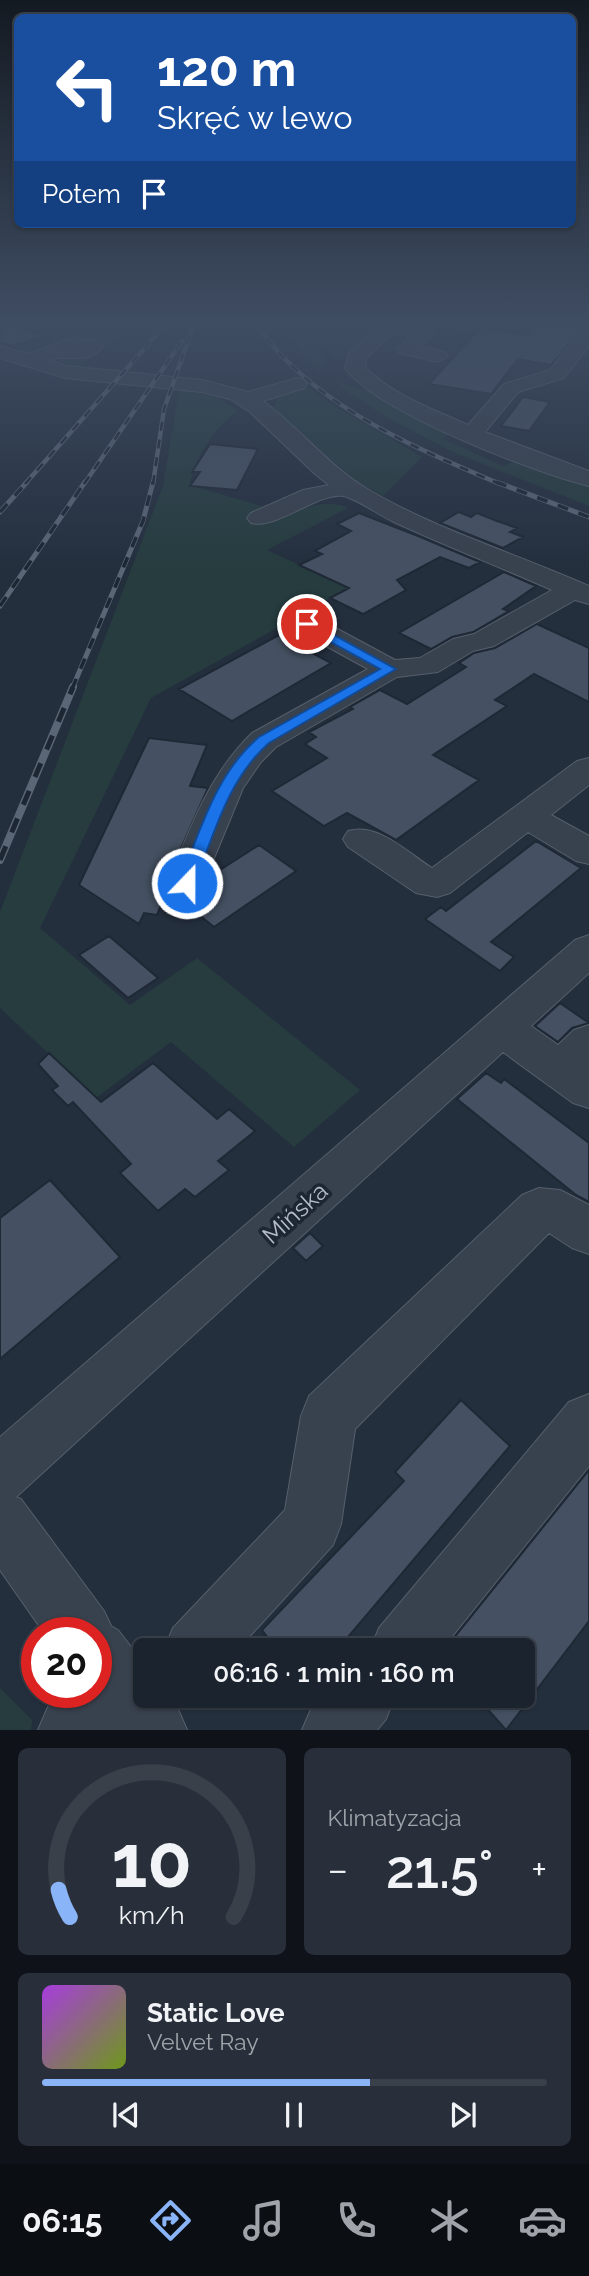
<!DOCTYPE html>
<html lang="pl">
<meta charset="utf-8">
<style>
body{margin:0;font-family:Raleway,sans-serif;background:#282f3a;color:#f1f3f6;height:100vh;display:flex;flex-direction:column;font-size:26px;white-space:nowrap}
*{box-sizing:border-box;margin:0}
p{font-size:23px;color:#a0a4aa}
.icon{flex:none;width:38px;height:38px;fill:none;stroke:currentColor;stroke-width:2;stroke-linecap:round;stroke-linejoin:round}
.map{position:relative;height:1730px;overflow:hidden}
.panel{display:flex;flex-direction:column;gap:18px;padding:18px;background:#0f1319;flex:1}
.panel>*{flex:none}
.hud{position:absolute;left:14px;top:14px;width:562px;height:214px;border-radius:10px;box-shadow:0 2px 5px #0004,0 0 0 2px #39404a;background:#1a4fa0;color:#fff;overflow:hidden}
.speed{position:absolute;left:21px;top:1617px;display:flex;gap:14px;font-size:35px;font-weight:700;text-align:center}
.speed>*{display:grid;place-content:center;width:91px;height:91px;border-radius:50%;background:#1b232e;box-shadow:0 2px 5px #0004,0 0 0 2px #39404a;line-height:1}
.speed .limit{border:10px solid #d22;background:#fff;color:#111}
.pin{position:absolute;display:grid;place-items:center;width:60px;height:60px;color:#fff;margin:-30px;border:4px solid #fff;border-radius:50%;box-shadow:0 2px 7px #0007}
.me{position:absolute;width:77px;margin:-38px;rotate:22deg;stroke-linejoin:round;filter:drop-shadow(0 0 5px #0008)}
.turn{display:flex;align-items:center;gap:24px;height:147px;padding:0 28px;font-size:32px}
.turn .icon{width:91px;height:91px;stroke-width:2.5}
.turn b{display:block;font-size:49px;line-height:60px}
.then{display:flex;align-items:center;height:66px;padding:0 28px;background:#0003;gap:14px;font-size:26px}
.big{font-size:52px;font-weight:600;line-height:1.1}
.panel .tile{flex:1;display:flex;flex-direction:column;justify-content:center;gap:10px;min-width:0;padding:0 24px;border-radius:10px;background:#282f3a}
.panel .dial{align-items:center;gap:0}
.dial svg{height:182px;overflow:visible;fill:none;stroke:#39404a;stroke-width:7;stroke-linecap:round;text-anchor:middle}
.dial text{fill:#f1f3f6;stroke:none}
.song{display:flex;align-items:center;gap:21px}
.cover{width:84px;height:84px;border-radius:10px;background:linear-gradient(135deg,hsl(280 70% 55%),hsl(80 70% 35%))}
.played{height:7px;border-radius:4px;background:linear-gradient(90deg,#8ab4f8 65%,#39404a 65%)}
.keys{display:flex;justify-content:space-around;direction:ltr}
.heat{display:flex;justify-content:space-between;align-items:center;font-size:38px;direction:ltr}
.panel .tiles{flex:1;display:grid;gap:18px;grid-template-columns:1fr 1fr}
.tile:last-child{grid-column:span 2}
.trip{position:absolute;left:133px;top:1638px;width:402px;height:70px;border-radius:10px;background:#1b232e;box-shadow:0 2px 5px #0004,0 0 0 2px #39404a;font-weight:600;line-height:70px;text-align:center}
.tabs{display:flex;height:112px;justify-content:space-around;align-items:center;background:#0b0e12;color:#a0a4aa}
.tabs .icon{width:49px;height:49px}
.tabs .current{color:#8ab4f8}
.tabs b{font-size:32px;color:#f1f3f6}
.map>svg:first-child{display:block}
</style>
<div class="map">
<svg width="589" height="1730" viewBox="0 0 589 1730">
<rect width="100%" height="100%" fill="#242f3e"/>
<path fill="#263c3f" d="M 281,324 L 383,324 L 346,356 L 335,359 L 320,344 L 324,360 L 319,373 L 288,338 Z
M 111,326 L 128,327 L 80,367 L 47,357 Z
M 332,381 L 369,391 L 451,433 L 443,439 L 503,466 L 518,459 L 589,484 L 589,506 L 453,452 L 389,419 Z
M 305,385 L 328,402 L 422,457 L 383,496 L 343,474 L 279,417 L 274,408 L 278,398 Z
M 179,389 L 218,398 L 238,411 C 216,426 193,459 190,485 L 271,509 L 264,521 C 292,516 320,495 348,508 L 267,550 L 349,588 L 151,698 L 40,928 L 130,1005 L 197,958 L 360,1090 L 294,1147 L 171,1042 L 96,1098 L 0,1008 L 0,912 L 163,486 Z
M 0,1688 L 32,1720 L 31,1730 L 0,1730 Z"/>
<path fill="#455162" stroke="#1f2835" stroke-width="2" d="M 0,324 L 6,324 L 44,336 L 11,346 L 0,342 Z
M 534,324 L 586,324 L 551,365 L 518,359 L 491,394 L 429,384 L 480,328 L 525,335 Z
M 523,397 L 550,402 L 529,431 L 501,426 Z
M 210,444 L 258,449 L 237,490 L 190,486 L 200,472 L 192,472 Z
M 459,512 L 471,517 L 477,513 L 497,521 L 517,528 L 510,532 L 523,537 L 503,548 L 440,523 Z
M 359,513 L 418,536 L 480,562 L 469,568 L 440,557 L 397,580 L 406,590 L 363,614 L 330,598 L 349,588 L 299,565 L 322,554 L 315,551 L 351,531 L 337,524 Z
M 504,572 L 536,586 L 503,609 L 509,611 L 473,632 L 452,637 L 431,649 L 399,633 Z
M 537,624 L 589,648 L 589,702 L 534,674 L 495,700 L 507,706 L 433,755 L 479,780 L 396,840 L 347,813 L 324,826 L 272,791 L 327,758 L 305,744 L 316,737 L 309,732 L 353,709 L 350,707 L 380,690 L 407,704 L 466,667 L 459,663 L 474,653 L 495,648 Z
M 279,635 L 331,663 L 232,721 L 179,689 Z
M 149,738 L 207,745 L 190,786 L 208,788 L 166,882 L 168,888 L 157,915 L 144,913 L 139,924 L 79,885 Z
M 536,841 L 581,868 L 491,942 L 514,957 L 500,971 L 425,919 L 441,907 L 446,911 Z
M 259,845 L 296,871 L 214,927 L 177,897 L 188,899 L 201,895 L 209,877 Z
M 109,936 L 158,978 L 128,998 L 79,955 Z
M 560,1003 L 589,1023 L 572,1028 L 558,1042 L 535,1026 Z
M 49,1053 L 101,1102 L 153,1063 L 217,1119 L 229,1109 L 255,1131 L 218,1161 L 229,1170 L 195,1197 L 185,1189 L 158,1211 L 120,1173 L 131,1164 L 73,1102 L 68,1106 L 52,1090 L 58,1086 L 38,1064 Z
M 486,1073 L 501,1083 L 504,1079 L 589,1143 L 589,1202 L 576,1195 L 457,1099 Z
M 50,1180 L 120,1257 L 0,1359 L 0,1218 Z
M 310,1233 L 323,1246 L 306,1261 L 293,1248 Z
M 461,1400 L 510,1446 L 337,1650 L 277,1650 L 262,1630 L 404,1481 L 395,1472 Z
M 589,1470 L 589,1621 L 506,1730 L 476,1696 L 523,1696 L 523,1650 L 444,1650 Z"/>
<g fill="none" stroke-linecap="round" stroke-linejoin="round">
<g stroke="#565f6c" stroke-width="2">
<path id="minor" d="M 381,324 L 401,324 L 432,329 L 434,333 L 421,346 L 445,352 L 448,356 L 438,362 L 400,353 L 397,349 L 410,336 L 392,333 L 366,358 L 365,367 C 392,395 433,409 468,425 L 504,384 L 550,370 L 582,329 L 589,327 L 589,346 L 564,378 L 518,392 L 485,432 L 589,471 L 589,486 C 535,473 375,411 345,368 L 349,353 Z
M 454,324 L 478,324 L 469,330 L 456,328 Z
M 75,337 L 100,343 L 103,347 C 87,366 67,353 48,360 L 67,366 L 202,380 L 248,392 L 297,378 L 304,380 L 307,384 L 304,388 L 263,401 C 300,428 328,466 369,490 C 437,530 517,554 589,586 L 589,604 L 575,600 L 494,646 L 473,651 L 438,672 L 397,677 L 276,747 L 261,762 L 243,788 L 200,892 L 187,896 L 174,892 L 168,883 C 190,828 209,775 252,733 L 368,669 L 297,630 L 293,624 L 297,618 L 307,615 L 317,618 L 395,660 L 420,658 L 453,639 L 474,634 L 552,590 C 500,567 446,546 394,522 C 379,515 363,503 347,497 C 323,488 278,530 251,523 L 247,518 L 251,513 L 303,490 L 329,485 L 315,474 L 250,412 L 230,399 L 202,392 L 65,378 L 0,358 L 0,346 L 28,354 Z
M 589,758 L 589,785 L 551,815 L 589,836 L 589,864 L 576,861 L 528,832 L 450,893 L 437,897 L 416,893 L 348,847 L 343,839 L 348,831 C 378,822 408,853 432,868 L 577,761 Z
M 589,935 L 589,973 L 531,1026 L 558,1045 L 574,1030 L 589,1025 L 589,1108 L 573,1103 L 503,1052 L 16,1497 L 21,1499 L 104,1611 L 111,1626 L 118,1630 L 145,1665 L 145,1696 L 169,1696 L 177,1707 L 187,1730 L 38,1730 L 48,1707 L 62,1692 L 96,1692 L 96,1633 L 44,1633 L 0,1570 L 0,1437 L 575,940 Z
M 539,1188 L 560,1190 L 589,1205 L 589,1254 L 572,1248 L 549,1233 L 355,1429 L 341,1524 L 333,1545 L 237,1650 L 164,1650 L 173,1628 L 285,1510 L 301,1416 L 309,1396 L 522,1195 Z
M 589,1394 L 589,1466 L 441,1650 L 370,1650 L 379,1628 L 569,1402 Z
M 321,1696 L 395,1696 L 386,1719 L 377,1730 L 302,1730 L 312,1707 Z"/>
</g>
<use href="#minor" fill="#38414e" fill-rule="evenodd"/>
<g stroke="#5a6575" stroke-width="4.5">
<path id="rail-far2" d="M 256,324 C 265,335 273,347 283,357 C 341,417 424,452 500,484
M 25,484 L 166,324
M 84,484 L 182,341
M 153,484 L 164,409 L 194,324"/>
</g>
<g stroke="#5a6575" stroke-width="5">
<path id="rail-far1" d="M 496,482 L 589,517
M 0,512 L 27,482
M 0,606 L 85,482
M 72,689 L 143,521 L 153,482"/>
</g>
<g stroke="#5a6575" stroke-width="8">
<path id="rail" d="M 0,860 L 73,687"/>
</g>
<use href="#rail-far2" stroke="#1d2633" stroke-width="2.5" stroke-dasharray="9" stroke-linecap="butt"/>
<use href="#rail-far1" stroke="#1d2633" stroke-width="3.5" stroke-dasharray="11" stroke-linecap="butt"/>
<use href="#rail" stroke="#1d2633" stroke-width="5" stroke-dasharray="15" stroke-linecap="butt"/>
</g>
<linearGradient id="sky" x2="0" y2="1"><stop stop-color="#141a22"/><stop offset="0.57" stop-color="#3f4d63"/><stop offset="1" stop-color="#3f4d63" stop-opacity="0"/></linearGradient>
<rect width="589" height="566" fill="url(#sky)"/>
<path fill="#1a73e8" stroke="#114b97" stroke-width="2" d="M 307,620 L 396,669 L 269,743 C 228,779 214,834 195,883 L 193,887 L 181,887 L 179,883 C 200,832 215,774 259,737 L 380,669 L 303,627 L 303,621 Z"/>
<g text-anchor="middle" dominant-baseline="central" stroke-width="7" stroke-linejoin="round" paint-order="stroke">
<g font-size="24" fill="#b4bcc9" stroke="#1d2633">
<text transform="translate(295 1213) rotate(-42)">Mińska</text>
</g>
</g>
</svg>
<div class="speed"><div class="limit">20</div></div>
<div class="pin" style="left:307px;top:624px;background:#d93025"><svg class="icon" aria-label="arrive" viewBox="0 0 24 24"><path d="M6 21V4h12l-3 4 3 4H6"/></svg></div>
<svg class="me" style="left:187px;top:883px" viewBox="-20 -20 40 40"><circle r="17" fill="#1a73e8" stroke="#fff" stroke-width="3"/><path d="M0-11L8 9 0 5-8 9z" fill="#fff"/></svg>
<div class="trip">06:16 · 1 min · 160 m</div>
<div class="hud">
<div class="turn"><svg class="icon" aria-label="left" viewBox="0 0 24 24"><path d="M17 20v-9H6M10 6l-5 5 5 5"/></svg><div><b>120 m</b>Skręć w lewo</div></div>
<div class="then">Potem<svg class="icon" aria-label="arrive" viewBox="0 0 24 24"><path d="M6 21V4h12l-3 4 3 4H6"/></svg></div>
</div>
</div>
<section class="panel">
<div class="tiles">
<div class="tile dial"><svg viewBox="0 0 100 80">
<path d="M14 69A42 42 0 1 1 86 69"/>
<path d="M14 69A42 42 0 0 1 9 57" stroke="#8ab4f8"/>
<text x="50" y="56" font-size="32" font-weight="700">10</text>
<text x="50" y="72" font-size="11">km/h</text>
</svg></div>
<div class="tile"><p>Klimatyzacja</p>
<div class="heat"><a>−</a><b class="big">21.5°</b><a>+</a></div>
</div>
<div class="tile">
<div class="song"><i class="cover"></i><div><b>Static Love</b><p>Velvet Ray</p></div></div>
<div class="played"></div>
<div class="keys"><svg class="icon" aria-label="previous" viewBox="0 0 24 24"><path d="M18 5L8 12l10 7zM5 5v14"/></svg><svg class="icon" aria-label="pause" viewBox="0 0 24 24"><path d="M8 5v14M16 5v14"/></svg><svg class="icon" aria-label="next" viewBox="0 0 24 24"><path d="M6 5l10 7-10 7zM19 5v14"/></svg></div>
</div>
</div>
</section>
<nav class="tabs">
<b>06:15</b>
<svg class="icon current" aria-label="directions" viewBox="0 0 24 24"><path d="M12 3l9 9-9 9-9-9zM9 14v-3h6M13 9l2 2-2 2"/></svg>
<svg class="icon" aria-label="music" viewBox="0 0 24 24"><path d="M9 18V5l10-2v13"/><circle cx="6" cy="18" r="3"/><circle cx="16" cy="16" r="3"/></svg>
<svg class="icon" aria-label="phone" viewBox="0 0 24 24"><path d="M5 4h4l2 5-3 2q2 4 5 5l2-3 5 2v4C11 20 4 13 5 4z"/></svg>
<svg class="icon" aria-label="climate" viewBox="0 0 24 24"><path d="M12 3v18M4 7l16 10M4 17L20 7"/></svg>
<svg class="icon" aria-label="car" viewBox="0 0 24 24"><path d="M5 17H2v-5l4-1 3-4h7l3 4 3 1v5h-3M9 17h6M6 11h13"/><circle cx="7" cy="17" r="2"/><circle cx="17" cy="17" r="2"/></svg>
</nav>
